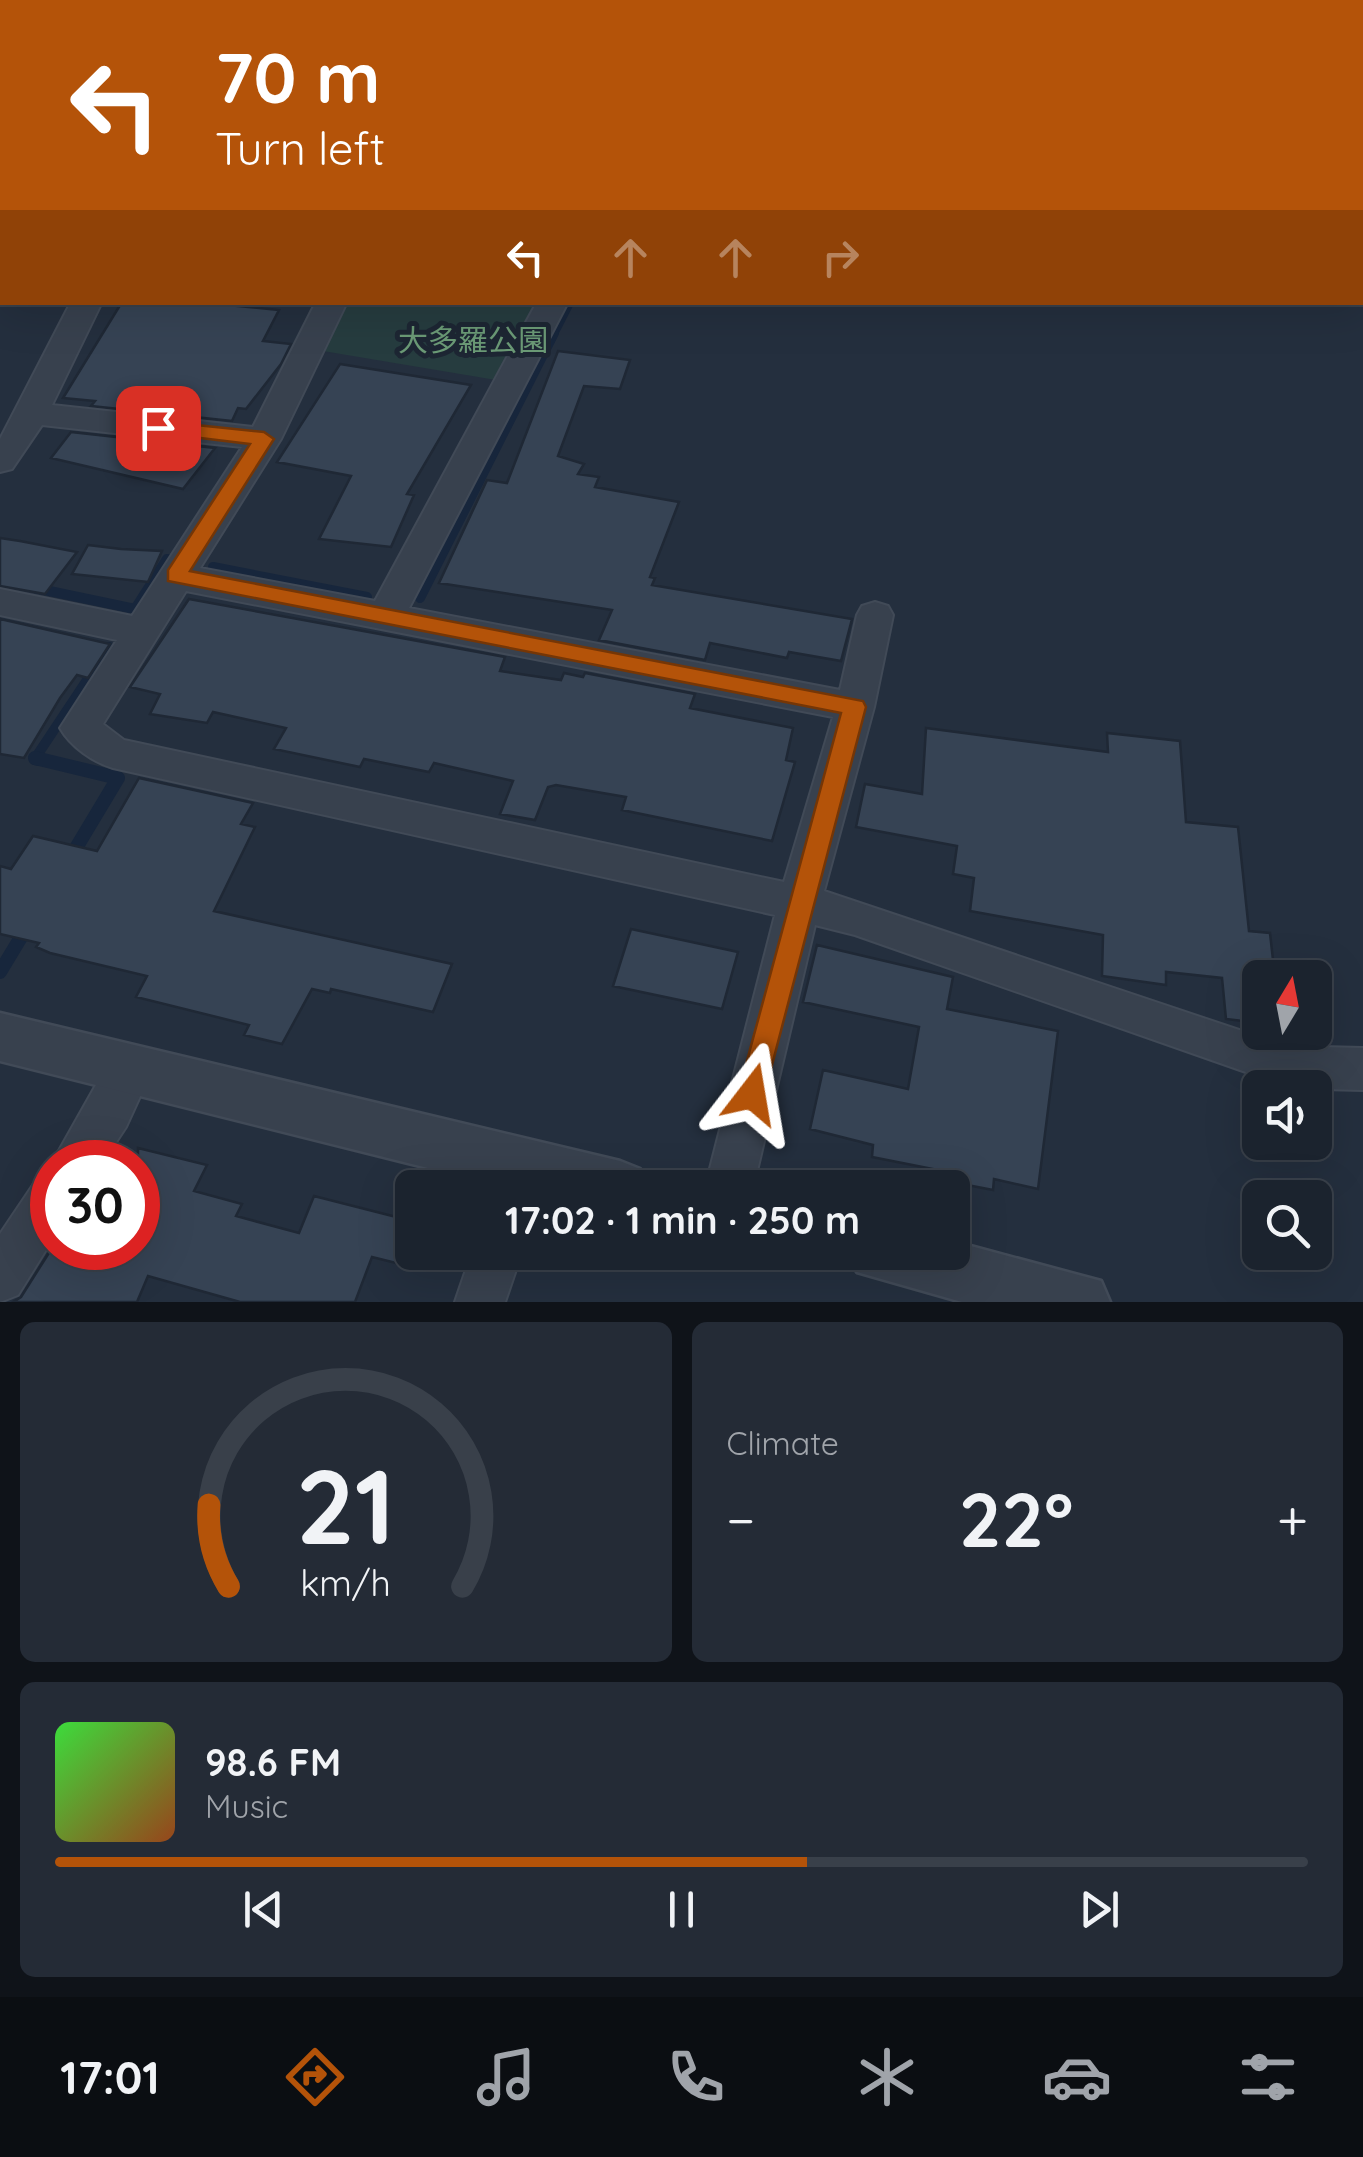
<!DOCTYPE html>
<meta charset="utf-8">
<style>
body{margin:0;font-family:Quicksand,"Noto Sans JP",sans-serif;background:#242b36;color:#f1f3f6;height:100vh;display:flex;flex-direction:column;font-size:38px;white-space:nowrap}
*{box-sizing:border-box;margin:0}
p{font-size:32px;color:#a0a4aa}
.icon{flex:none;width:55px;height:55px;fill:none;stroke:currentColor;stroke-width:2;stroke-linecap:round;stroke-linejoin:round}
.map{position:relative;height:1302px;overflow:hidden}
.sheet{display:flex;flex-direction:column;gap:20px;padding:20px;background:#0f1319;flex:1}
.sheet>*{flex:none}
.hud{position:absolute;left:0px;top:0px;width:1365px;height:305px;box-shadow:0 10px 40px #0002,0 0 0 2px #39404a;background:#b45309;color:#fff;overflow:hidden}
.needle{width:65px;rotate:10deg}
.buttons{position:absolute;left:1242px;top:960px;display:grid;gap:20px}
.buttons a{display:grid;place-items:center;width:90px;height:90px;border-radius:15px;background:#1b232e;box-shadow:0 10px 40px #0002,0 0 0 2px #39404a;font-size:50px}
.speed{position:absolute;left:30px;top:1140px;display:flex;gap:20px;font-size:50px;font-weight:700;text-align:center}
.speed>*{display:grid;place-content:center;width:130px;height:130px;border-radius:50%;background:#1b232e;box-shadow:0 10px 40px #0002,0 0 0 2px #39404a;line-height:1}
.speed .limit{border:15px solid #d22;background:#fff;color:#111}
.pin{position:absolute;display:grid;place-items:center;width:85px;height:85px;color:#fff;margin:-42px;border-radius:20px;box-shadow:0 5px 15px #0006}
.me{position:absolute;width:110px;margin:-55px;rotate:14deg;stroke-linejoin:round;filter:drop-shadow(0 0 8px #0008)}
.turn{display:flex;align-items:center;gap:35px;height:210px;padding:0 50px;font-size:45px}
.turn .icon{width:130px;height:130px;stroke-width:2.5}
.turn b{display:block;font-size:70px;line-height:85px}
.lanes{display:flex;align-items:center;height:95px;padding:0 50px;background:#0003;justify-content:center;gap:50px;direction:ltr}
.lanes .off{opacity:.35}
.big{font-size:75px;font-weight:800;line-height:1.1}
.sheet .tile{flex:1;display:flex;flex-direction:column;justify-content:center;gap:15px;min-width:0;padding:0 35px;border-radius:15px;background:#242b36}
.sheet .dial{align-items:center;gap:0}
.dial svg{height:260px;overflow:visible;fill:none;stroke:#39404a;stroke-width:7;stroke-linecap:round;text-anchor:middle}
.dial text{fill:#f1f3f6;stroke:none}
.song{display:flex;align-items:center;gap:30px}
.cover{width:120px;height:120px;border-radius:15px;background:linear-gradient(135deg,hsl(120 70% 55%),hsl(20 70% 35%))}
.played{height:10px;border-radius:5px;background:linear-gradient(90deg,#b45309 60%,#39404a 60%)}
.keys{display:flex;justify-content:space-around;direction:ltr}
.heat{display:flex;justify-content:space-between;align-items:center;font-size:55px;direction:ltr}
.sheet .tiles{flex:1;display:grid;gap:20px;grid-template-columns:1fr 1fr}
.tile:last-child{grid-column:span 2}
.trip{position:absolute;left:395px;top:1170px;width:575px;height:100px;border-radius:15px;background:#1b232e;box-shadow:0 10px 40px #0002,0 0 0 2px #39404a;font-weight:800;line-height:100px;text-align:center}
.tabs{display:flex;height:160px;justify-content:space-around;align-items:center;background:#0b0e12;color:#a0a4aa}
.tabs .icon{width:70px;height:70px}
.tabs .selected{color:#b45309}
.tabs b{font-size:45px;color:#f1f3f6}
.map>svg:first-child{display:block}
</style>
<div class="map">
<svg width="1363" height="1302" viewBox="0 0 1363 1302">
<rect width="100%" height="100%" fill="#242f3e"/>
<path fill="#263c3f" d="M 346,303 L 539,303 L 496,380 L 323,351 Z"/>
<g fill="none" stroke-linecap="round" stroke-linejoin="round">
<path stroke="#17263c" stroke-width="9" d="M 199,0 L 214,2
M 553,335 L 570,302"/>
<path stroke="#17263c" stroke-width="10" d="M 213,567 L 367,597
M 35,588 L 135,609 L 167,559 L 172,560
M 420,598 L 554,333
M 38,761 L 34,760 L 109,647"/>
<path stroke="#17263c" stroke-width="14" d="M 35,758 L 118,778 L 70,858
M 0,972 L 26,929"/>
</g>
<path fill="#364354" stroke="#1f2835" stroke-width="2.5" d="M 122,302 L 197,302 L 279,310 L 263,341 L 291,344 L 281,364 L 246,409 L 238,408 L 232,421 L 91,406 L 95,401 L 63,398 Z
M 558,351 L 630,360 L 620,389 L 584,386 L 558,456 L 584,464 L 578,474 L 599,477 L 595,487 L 679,502 L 650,577 L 655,578 L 652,585 L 852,619 L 841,661 L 789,652 L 787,658 L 710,643 L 705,660 L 599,640 L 612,610 L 439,583 L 487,480 L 507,483 Z
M 340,364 L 471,385 L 407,494 L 414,495 L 391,547 L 319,539 L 351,476 L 277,462 Z
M 71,432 L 215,448 L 183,489 L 51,458 Z
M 0,538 L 20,541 L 77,552 L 45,594 L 0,586 Z
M 88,545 L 121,549 L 162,551 L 148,582 L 72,574 Z
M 189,599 L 505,657 L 500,671 L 561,680 L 564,673 L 583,677 L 585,673 L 695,694 L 690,708 L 793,728 L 786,760 L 795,762 L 772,841 L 622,810 L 626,797 L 556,785 L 548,787 L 535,820 L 500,814 L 513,781 L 434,763 L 429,772 L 364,759 L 360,767 L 274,749 L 286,728 L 213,712 L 207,723 L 150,714 L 160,694 L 130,687 Z
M 0,619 L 110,644 L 88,678 L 77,675 L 60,698 L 24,758 L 0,754 Z
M 926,728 L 1108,752 L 1107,733 L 1180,741 L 1186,822 L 1238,827 L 1249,931 L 1270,933 L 1275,978 L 1260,978 L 1260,1023 L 1226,1019 L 1222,978 L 1166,972 L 1166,985 L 1102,976 L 1103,935 L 970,911 L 974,878 L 953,874 L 957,846 L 856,827 L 865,784 L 922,794 Z
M 139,778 L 253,803 L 241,824 L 255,827 L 214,911 L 452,964 L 433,1012 L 331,989 L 330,993 L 312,989 L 282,1044 L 244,1035 L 249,1025 L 136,997 L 147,976 L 50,953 L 36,947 L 39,943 L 0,934 L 0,866 L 11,869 L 33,836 L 97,851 Z
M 631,929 L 738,952 L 722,1009 L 613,986 Z
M 817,945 L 953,977 L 947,1009 L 1058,1031 L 1038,1189 L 994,1179 L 993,1190 L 962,1184 L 963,1175 L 872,1157 L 873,1145 L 810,1129 L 823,1070 L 908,1089 L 919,1027 L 803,1002 Z
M 138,1148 L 207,1165 L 194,1191 L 242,1204 L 236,1216 L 299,1233 L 314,1196 L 412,1221 L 412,1267 L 372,1257 L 355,1302 L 240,1302 L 148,1276 L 137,1302 L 13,1302 L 21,1297 L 52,1248 L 138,1248 Z"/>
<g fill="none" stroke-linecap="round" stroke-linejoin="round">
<g stroke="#414a57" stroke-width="4">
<path id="minor" d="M 124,0 L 161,0 L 162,2 L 126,2 Z
M 241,0 L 278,0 L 279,2 L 243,2 Z
M 773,0 L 797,0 L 797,2 L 773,2 Z
M 1362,121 L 1363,121 L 1363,137 L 1362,137 Z
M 71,302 L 102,302 L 52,405 L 253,427 L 316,302 L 347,302 L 281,439 L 200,568 L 375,601 L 537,302 L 568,302 L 409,608 L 840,690 L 857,615 L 862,606 L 875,602 L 888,606 L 893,615 L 874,707 L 824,891 L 1263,1038 L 1321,1047 L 1363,1048 L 1363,1090 L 1321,1089 L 1263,1078 L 855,935 L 815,925 L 753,1188 L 705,1188 L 775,915 L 113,768 C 93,762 71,747 60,728 L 117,640 L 0,615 L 0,589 L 132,616 L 242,447 L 42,425 L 12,469 L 0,472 L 0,439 ZM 186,591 L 833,717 L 784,882 L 124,740 L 103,724 Z
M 130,1047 L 146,1053 L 153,1068 L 126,1127 L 103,1162 L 52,1163 L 114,1053 Z
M 52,1175 L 52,1240 L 18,1295 L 0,1302 L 0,1234 L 35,1182 Z
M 472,1252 L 522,1252 L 505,1302 L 455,1302 Z"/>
</g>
<g stroke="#414a57" stroke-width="5">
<path id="tertiary" d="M 0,1013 L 620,1161 L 640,1169 L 649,1188 L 508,1188 L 0,1061 Z
M 952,1241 L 1101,1281 L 1110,1302 L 962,1302 L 857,1272 L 848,1252 L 952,1252 Z"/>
</g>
<use href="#minor" fill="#38414e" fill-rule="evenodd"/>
<use href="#tertiary" fill="#38414e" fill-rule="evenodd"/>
<g stroke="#5a6575" stroke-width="8">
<path id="rail" d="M 1147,0 L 1158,2"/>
</g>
<use href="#rail" stroke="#1d2633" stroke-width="5" stroke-dasharray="16" stroke-linecap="butt"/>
</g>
<path fill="#b45309" stroke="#753606" stroke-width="2.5" d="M 158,421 L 264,432 L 274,439 L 190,571 L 863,701 L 866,707 L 762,1103 L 752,1107 L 742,1103 L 738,1094 L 841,713 L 168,581 L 168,570 L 250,444 L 151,432 L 148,428 Z"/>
<g text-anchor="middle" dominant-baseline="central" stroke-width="10" stroke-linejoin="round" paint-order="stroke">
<g font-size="30" fill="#6b9a76" stroke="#1d2633">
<text x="473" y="340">大多羅公園</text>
</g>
</g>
</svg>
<div class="buttons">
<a><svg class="needle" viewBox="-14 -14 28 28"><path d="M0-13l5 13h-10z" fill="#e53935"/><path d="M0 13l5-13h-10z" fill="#a0a4aa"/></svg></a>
<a><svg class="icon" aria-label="sound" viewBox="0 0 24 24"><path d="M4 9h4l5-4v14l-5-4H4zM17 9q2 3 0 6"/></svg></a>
<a><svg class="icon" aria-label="search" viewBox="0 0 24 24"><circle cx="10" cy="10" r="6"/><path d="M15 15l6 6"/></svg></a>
</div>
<div class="speed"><div class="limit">30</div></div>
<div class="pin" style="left:158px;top:428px;background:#d93025"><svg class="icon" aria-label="arrive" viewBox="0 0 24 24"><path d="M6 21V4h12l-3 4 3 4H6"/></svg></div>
<svg class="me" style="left:752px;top:1094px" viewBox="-20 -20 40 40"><path d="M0-17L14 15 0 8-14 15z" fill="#b45309" stroke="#fff" stroke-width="4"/></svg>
<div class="trip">17:02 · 1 min · 250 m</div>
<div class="hud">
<div class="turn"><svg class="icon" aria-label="left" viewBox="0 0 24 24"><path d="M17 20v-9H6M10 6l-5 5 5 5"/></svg><div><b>70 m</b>Turn left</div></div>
<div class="lanes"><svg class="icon" aria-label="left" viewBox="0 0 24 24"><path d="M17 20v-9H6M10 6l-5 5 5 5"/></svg><svg class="icon off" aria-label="ahead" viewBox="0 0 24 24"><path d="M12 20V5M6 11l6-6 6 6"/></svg><svg class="icon off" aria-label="ahead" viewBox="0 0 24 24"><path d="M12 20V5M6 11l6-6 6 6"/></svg><svg class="icon off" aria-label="right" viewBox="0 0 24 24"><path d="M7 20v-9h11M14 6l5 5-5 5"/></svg></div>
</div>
</div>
<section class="sheet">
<div class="tiles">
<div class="tile dial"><svg viewBox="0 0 100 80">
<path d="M14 69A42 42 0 1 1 86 69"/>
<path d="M14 69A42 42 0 0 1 8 44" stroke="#b45309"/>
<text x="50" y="56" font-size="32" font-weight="700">21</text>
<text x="50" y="72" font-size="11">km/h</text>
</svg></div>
<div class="tile"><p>Climate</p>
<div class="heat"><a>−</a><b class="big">22°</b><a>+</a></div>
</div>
<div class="tile">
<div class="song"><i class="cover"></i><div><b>98.6 FM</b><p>Music</p></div></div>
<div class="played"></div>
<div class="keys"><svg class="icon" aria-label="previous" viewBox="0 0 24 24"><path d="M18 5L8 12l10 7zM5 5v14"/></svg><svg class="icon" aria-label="pause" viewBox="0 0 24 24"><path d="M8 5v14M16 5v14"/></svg><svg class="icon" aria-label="next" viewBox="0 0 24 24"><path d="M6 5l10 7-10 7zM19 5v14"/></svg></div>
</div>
</div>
</section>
<nav class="tabs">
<b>17:01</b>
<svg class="icon selected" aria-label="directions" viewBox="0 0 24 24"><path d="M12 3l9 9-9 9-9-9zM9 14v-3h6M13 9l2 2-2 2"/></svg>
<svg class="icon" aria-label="music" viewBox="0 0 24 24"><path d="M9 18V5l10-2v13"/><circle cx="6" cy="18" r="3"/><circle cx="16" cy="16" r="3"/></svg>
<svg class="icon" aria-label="phone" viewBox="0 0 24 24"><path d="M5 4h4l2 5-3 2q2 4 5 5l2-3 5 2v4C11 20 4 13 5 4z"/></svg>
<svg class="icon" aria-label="climate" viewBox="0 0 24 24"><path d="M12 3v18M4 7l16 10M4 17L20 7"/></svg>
<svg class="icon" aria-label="car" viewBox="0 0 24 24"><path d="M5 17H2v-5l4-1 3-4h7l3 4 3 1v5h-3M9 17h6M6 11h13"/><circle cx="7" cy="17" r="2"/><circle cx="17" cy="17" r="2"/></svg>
<svg class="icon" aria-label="filters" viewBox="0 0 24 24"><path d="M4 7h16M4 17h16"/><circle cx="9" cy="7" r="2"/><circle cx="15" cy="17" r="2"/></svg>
</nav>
